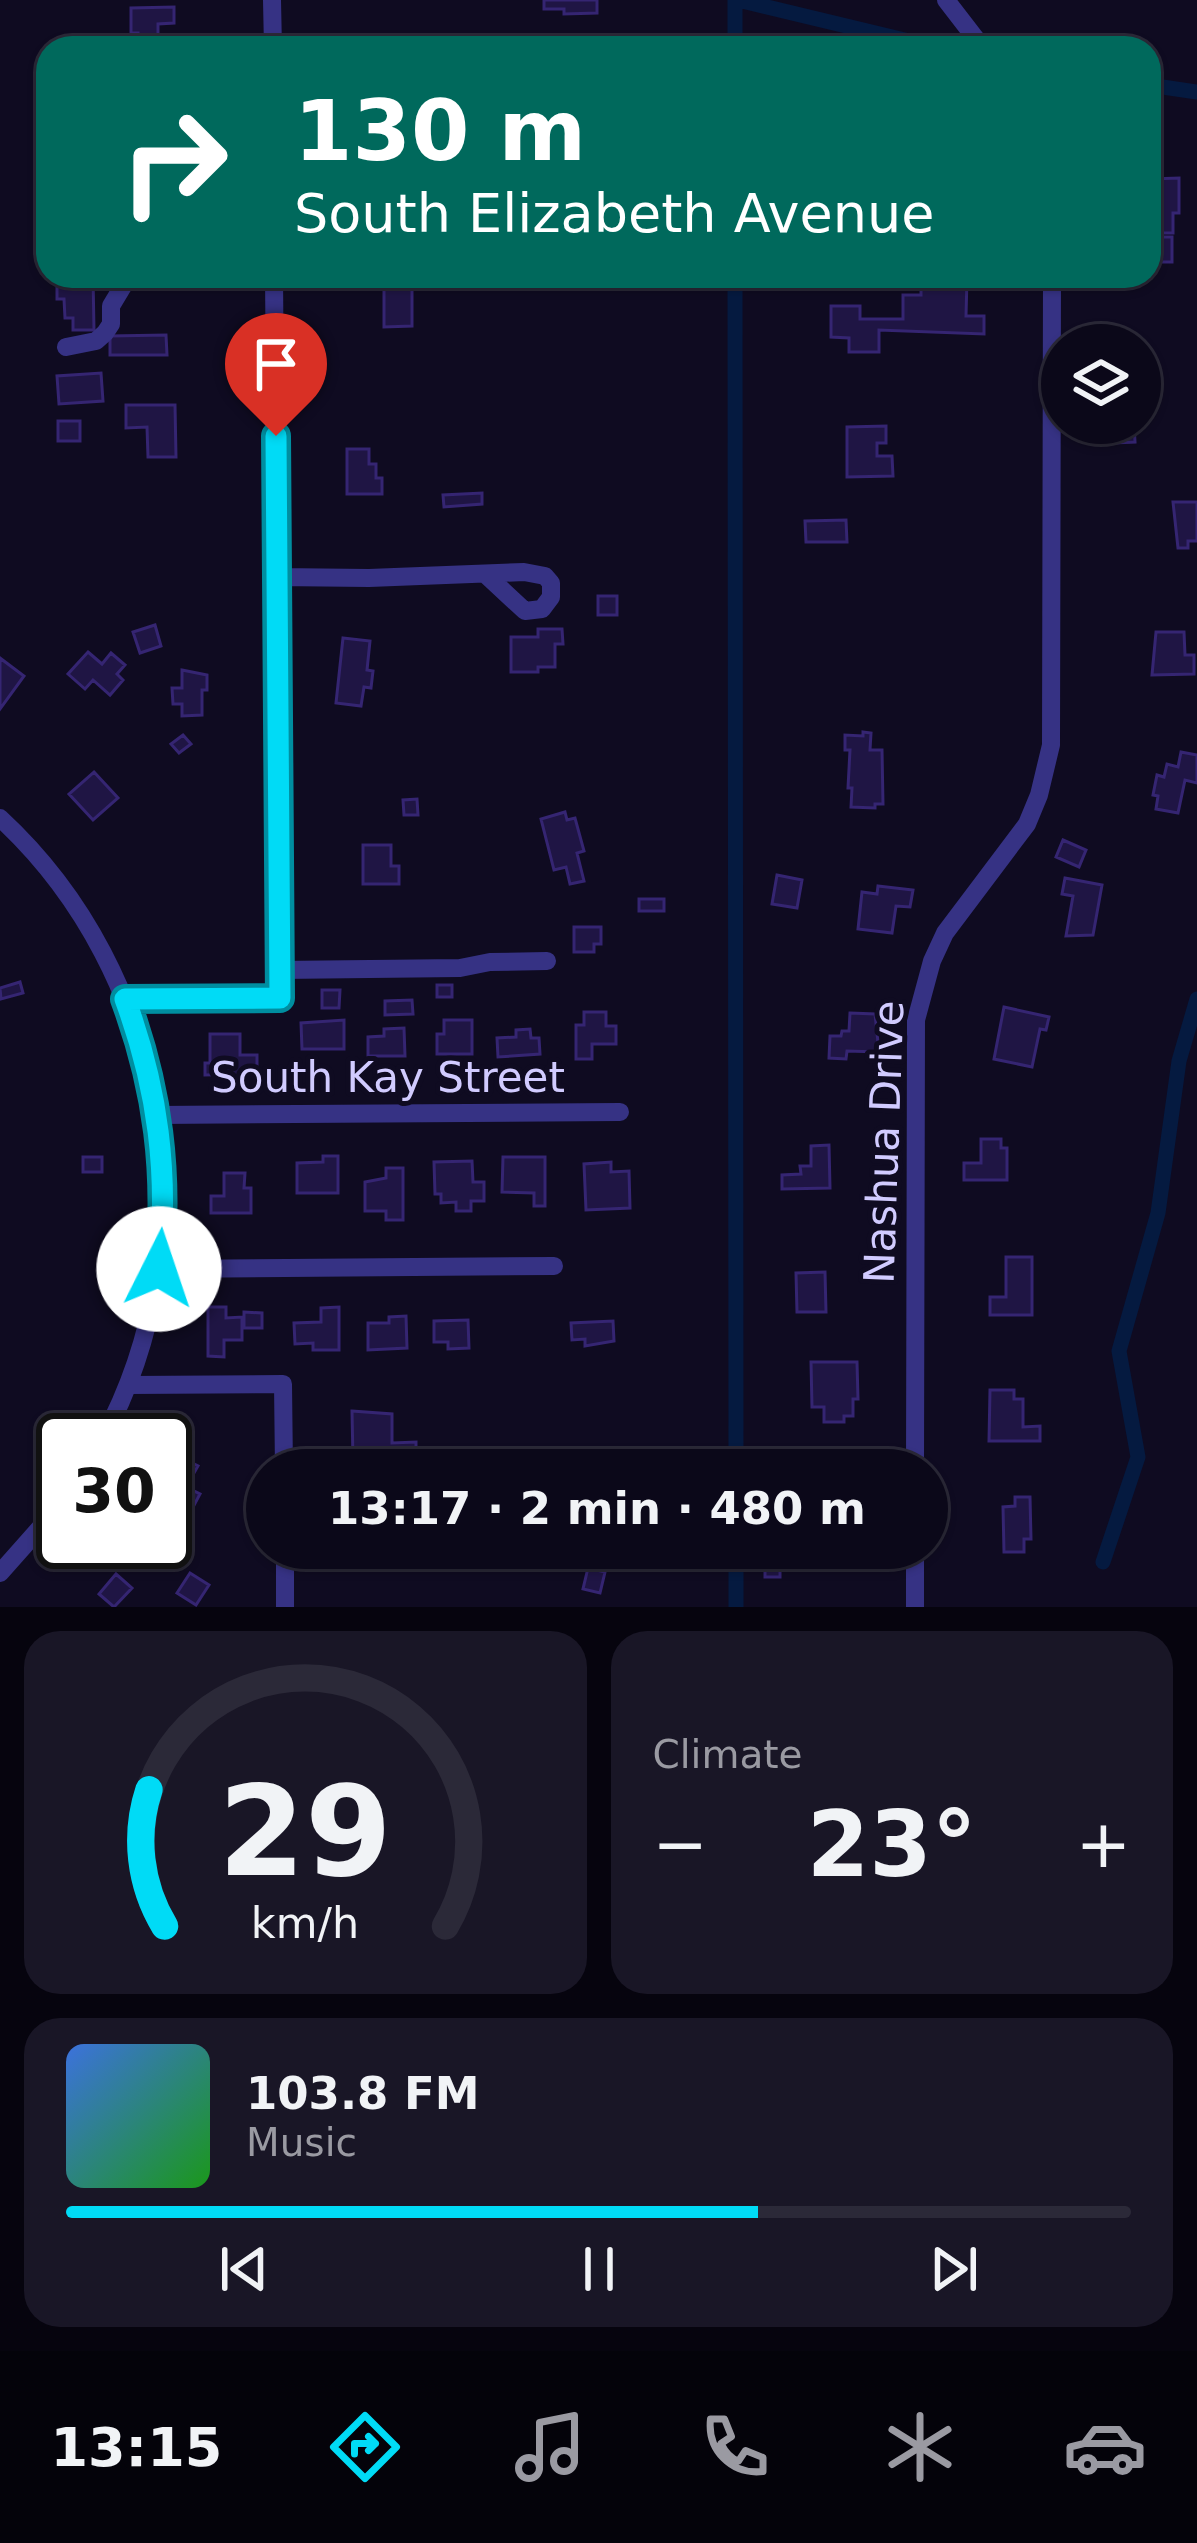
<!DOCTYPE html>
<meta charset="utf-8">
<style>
body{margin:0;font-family:"DejaVu Sans",sans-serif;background:#191626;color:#f1f3f6;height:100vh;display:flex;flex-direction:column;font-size:45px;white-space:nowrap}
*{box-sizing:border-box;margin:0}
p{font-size:39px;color:#9a9aa2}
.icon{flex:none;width:66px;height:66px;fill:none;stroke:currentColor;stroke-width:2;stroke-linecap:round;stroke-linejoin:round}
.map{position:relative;height:1607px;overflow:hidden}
.side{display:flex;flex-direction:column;gap:24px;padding:24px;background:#06040e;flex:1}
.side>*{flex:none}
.top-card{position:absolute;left:36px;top:36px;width:1125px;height:252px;border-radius:36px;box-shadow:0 3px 9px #0004,0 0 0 3px #2b2938;background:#00695c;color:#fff;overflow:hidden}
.fabs{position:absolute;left:1041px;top:324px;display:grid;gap:24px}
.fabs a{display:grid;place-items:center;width:120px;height:120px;border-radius:50%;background:#0b0819;box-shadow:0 3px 9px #0004,0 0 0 3px #2b2938;font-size:60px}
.speed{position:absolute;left:36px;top:1413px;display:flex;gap:24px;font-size:60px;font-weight:700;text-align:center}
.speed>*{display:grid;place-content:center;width:156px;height:156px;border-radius:50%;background:#0b0819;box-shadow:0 3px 9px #0004,0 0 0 3px #2b2938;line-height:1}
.speed .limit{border:6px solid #111;border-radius:18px;background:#fff;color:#111}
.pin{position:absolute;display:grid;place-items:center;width:102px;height:102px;color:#fff;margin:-123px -51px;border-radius:50% 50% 50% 0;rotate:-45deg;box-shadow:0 0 12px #0007}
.pin .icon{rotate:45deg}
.me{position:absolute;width:132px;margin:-66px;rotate:4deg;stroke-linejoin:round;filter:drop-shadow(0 0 9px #0008)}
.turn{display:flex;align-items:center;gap:42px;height:252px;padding:0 60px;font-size:54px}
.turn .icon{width:156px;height:156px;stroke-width:2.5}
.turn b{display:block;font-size:84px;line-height:102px}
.big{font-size:90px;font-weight:600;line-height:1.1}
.side .widget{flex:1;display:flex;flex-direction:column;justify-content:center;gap:18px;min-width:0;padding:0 42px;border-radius:36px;background:#191626}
.side .dial{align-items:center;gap:0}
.dial svg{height:312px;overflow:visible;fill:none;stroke:#2b2938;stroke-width:7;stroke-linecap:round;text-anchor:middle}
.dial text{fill:#f1f3f6;stroke:none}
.song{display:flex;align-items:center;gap:36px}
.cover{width:144px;height:144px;border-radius:18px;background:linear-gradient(135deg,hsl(220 70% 55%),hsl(120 70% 35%))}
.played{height:12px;border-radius:6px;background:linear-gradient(90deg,#00dbf6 65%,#2b2938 65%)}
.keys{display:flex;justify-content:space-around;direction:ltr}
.heat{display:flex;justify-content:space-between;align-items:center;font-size:66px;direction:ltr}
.side .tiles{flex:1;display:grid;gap:24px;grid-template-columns:1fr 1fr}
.widget:last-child{grid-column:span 2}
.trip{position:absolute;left:246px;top:1449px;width:702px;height:120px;border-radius:60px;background:#0b0819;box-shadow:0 3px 9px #0004,0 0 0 3px #2b2938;font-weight:600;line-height:120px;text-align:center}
.tab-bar{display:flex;height:192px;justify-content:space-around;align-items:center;background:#04030a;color:#9a9aa2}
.tab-bar .icon{width:84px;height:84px}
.tab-bar .selected{color:#00dbf6}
.tab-bar b{font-size:54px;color:#f1f3f6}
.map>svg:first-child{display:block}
</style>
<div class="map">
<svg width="1197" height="1607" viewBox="0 0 1197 1607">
<rect width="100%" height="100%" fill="#0f0b21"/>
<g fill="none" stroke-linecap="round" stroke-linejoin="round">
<path stroke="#051a40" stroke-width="15" d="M 735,0 L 735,48
M 738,0 L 938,48
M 1149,85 L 1197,92
M 735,276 L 736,1470
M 736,1548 L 736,1607
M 1103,1562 L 1138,1457 L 1119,1351 L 1158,1213 L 1179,1061 L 1197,999"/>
</g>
<path fill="#1f1544" stroke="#352572" stroke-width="3" d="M 544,0 L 597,0 L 597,13 L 564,14 L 564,9 L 544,9 Z
M 174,7 L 174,23 L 158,24 L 158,48 L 138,48 L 138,33 L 131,33 L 131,8 Z
M 1179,178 L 1179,213 L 1173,213 L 1173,233 L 1151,233 L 1150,179 Z
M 1152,237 L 1172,237 L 1172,262 L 1152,262 Z
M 63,276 L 93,276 L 94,330 L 73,330 L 73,318 L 65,318 L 64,299 L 57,299 L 57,286 L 63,285 Z
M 921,276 L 967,278 L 966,316 L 984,316 L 984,334 L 879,330 L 879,352 L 849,352 L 849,338 L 831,337 L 831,306 L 860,306 L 860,319 L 903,319 L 903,295 L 921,295 Z
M 412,277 L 412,326 L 384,327 L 384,278 Z
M 166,335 L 167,355 L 110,355 L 110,336 Z
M 101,373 L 103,401 L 59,404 L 57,376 Z
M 126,405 L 175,405 L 176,457 L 148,457 L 147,427 L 126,428 Z
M 58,421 L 80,421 L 80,441 L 58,441 Z
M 1134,423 L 1135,442 L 1092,444 L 1091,424 Z
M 886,426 L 886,443 L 877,443 L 877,456 L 892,456 L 893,476 L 847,477 L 847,427 Z
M 347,449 L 369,449 L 369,464 L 376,464 L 376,478 L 382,478 L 382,494 L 347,494 Z
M 482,493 L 482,504 L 444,507 L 443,495 Z
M 1173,502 L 1197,502 L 1197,541 L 1188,541 L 1188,548 L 1178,548 Z
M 846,520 L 847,542 L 806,542 L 805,521 Z
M 598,596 L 617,596 L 617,615 L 598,615 Z
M 155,625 L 161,646 L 140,653 L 133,632 Z
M 538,629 L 562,629 L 563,644 L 555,644 L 555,667 L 538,667 L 538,672 L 511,672 L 511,637 L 538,637 Z
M 1156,632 L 1184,632 L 1185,655 L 1194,655 L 1194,674 L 1152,675 Z
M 343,638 L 370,641 L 367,670 L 373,671 L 371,688 L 364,687 L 361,706 L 336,703 Z
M 88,652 L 102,664 L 111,653 L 125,665 L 117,674 L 123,680 L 110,695 L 93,680 L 85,689 L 68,674 Z
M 0,658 L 24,676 L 0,709 Z
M 182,670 L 207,675 L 207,690 L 202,690 L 202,715 L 182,716 L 182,704 L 173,704 L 172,688 L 182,688 Z
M 863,732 L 871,733 L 870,750 L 882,750 L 883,804 L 875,804 L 875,808 L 851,807 L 852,788 L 848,788 L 850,750 L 845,750 L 845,735 L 863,736 Z
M 183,735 L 191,744 L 179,753 L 171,744 Z
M 1181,752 L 1197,755 L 1197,783 L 1185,780 L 1178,813 L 1156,809 L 1158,796 L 1153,795 L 1157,775 L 1164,777 L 1167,764 L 1178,767 Z
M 94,772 L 118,798 L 93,820 L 69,794 Z
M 417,799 L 418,815 L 404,815 L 403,800 Z
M 565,812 L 567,820 L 575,818 L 584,851 L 577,853 L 584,881 L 570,884 L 566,867 L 554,870 L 541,819 Z
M 1063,840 L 1086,850 L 1079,867 L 1056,857 Z
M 363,845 L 391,845 L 391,866 L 399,866 L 399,884 L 363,884 Z
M 777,875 L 802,880 L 797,908 L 772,904 Z
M 1065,878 L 1102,885 L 1093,935 L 1066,936 L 1073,896 L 1062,894 Z
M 878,886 L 913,890 L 910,907 L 896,906 L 892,933 L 858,929 L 862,892 L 877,894 Z
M 639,899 L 664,899 L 664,911 L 639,911 Z
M 574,927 L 601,927 L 601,944 L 594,944 L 594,952 L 574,952 Z
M 20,982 L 23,993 L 1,999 L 0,988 Z
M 437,985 L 452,985 L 452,997 L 437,997 Z
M 322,990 L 340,990 L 339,1008 L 322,1008 Z
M 412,1000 L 413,1014 L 385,1015 L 385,1001 Z
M 1004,1007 L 1049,1017 L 1046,1030 L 1040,1029 L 1032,1067 L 994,1059 Z
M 584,1012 L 606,1012 L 606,1026 L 616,1026 L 616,1044 L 592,1044 L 592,1059 L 576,1059 L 576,1025 L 584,1025 Z
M 850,1013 L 875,1014 L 879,1052 L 847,1051 L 846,1059 L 829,1058 L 830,1036 L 841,1036 L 842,1031 L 849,1031 Z
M 344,1020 L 344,1049 L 302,1049 L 301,1023 Z
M 444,1020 L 472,1020 L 472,1054 L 437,1054 L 437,1034 L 444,1034 Z
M 404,1028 L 405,1056 L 368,1056 L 368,1037 L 384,1036 L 384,1029 Z
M 530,1029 L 531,1038 L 539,1038 L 540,1054 L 498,1057 L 497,1038 L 516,1037 L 516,1030 Z
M 210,1034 L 240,1034 L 240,1055 L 257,1055 L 257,1074 L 205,1075 L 205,1063 L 210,1063 Z
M 981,1139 L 1001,1139 L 1001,1148 L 1007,1148 L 1007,1180 L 964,1180 L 964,1163 L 981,1163 Z
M 829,1145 L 830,1188 L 782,1189 L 782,1175 L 801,1174 L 800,1166 L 811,1166 L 811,1146 Z
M 323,1156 L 338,1156 L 338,1193 L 297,1193 L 297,1163 L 323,1162 Z
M 83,1157 L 102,1157 L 102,1172 L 83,1172 Z
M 503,1157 L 545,1157 L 545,1206 L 534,1206 L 534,1193 L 502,1192 Z
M 472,1161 L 473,1182 L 484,1182 L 484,1201 L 471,1201 L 471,1211 L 456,1211 L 456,1202 L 441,1203 L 441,1194 L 435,1194 L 434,1162 Z
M 611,1162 L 611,1172 L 629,1171 L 630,1208 L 586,1210 L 584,1164 Z
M 386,1168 L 403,1168 L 403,1220 L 386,1220 L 386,1211 L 365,1211 L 365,1182 L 386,1178 Z
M 224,1173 L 245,1173 L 244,1188 L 251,1188 L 251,1213 L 211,1213 L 211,1196 L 224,1196 Z
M 1006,1257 L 1032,1257 L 1032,1315 L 990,1315 L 990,1297 L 1006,1297 Z
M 825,1272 L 826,1312 L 797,1312 L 796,1273 Z
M 208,1307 L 226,1307 L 226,1318 L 242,1317 L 242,1340 L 224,1340 L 224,1357 L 208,1356 Z
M 339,1307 L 339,1350 L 313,1350 L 313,1343 L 295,1344 L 294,1323 L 321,1322 L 321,1308 Z
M 244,1312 L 262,1313 L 262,1328 L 244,1328 Z
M 406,1316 L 407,1348 L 368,1350 L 368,1323 L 389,1323 L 389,1317 Z
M 468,1320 L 469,1348 L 448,1349 L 448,1342 L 434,1342 L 434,1321 Z
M 613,1321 L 614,1341 L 585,1346 L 585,1339 L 572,1340 L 571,1323 Z
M 811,1362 L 857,1362 L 858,1399 L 853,1399 L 853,1416 L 844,1416 L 844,1422 L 824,1422 L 824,1407 L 812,1407 Z
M 990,1390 L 1014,1390 L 1014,1399 L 1023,1399 L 1023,1427 L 1040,1426 L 1040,1441 L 989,1441 Z
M 352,1411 L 392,1414 L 392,1443 L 416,1442 L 416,1460 L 353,1460 Z
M 180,1457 L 198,1466 L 186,1487 L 200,1494 L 191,1511 L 165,1498 L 165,1476 L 169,1478 Z
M 492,1464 L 515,1464 L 515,1470 L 492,1470 Z
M 1015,1497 L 1030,1497 L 1031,1539 L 1024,1539 L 1024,1552 L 1004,1552 L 1003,1507 L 1015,1506 Z
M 780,1562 L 780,1577 L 765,1577 L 765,1563 Z
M 588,1568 L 605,1572 L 600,1593 L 583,1589 Z
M 190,1573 L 209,1585 L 196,1605 L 177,1593 Z
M 116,1574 L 132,1588 L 114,1607 L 99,1594 Z"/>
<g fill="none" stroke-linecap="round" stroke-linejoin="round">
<path stroke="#363284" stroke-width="18" d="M 272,0 L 273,48
M 946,0 L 983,48
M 66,347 L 96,341 L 105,333 L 111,324 L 111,306 L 129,276
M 277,577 L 369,578 L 524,572 L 545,576 L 551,583 L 551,597 L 542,609 L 525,611 L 485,574
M 0,818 C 169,974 212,1238 102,1440
M 280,970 L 460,968 L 490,962 L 547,961
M 125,999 L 280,998 L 274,276
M 157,1115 L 620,1112
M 159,1269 L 554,1266
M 128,1385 L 283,1384 L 284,1470
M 915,1470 L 916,1020 L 932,961 L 945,933 L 1027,824 L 1039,795 L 1051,745 L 1052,276
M 285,1548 L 285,1607
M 915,1548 L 915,1607
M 0,1573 L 63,1502"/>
</g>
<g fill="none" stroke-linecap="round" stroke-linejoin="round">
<g stroke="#008ea0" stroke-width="30">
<path id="route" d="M 159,1269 C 169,1174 158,1088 125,999 L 280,998 L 276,436"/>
</g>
<use href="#route" stroke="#00dbf6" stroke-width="21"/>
</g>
<g text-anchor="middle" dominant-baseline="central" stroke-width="10" stroke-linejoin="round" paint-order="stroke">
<g font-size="42" fill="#d1cbff" stroke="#0f0b21">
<text x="388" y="1077">South Kay Street</text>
<text transform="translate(884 1142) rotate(-88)">Nashua Drive</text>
</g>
</g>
</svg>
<div class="fabs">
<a><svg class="icon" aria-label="layers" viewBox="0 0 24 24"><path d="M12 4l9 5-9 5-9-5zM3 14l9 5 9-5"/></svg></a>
</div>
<div class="speed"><div class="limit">30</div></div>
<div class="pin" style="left:276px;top:436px;background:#d93025"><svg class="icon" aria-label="arrive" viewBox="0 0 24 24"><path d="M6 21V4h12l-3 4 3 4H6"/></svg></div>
<svg class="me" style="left:159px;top:1269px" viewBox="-20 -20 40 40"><circle r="19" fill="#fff"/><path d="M0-13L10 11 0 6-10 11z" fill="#00dbf6"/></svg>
<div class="trip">13:17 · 2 min · 480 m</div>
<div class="top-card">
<div class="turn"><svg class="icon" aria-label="right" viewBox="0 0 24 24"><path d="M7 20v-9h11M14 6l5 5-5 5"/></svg><div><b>130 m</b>South Elizabeth Avenue</div></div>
</div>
</div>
<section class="side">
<div class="tiles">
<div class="widget dial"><svg viewBox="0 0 100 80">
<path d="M14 69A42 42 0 1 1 86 69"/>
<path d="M14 69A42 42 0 0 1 10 34" stroke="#00dbf6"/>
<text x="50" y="56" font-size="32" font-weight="700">29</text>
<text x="50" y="72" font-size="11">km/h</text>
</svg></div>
<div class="widget"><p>Climate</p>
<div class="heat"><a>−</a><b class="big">23°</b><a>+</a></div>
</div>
<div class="widget">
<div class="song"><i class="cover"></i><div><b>103.8 FM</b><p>Music</p></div></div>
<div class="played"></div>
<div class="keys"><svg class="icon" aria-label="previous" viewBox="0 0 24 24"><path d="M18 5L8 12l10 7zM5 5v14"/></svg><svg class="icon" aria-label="pause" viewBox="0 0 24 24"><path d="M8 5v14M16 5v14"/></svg><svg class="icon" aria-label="next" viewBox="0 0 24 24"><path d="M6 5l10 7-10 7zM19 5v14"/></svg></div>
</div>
</div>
</section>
<nav class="tab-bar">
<b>13:15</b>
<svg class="icon selected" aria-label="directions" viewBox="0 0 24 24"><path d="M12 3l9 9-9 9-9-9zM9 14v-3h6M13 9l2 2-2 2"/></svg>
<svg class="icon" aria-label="music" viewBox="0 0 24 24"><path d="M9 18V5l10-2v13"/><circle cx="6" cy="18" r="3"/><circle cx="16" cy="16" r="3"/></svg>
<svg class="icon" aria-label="phone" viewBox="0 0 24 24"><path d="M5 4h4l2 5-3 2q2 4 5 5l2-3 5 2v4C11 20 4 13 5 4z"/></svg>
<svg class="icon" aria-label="climate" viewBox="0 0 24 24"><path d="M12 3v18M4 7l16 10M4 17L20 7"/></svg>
<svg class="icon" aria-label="car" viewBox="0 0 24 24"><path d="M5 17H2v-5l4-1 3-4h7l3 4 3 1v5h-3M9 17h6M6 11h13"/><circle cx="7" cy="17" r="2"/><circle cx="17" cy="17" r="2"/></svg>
</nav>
